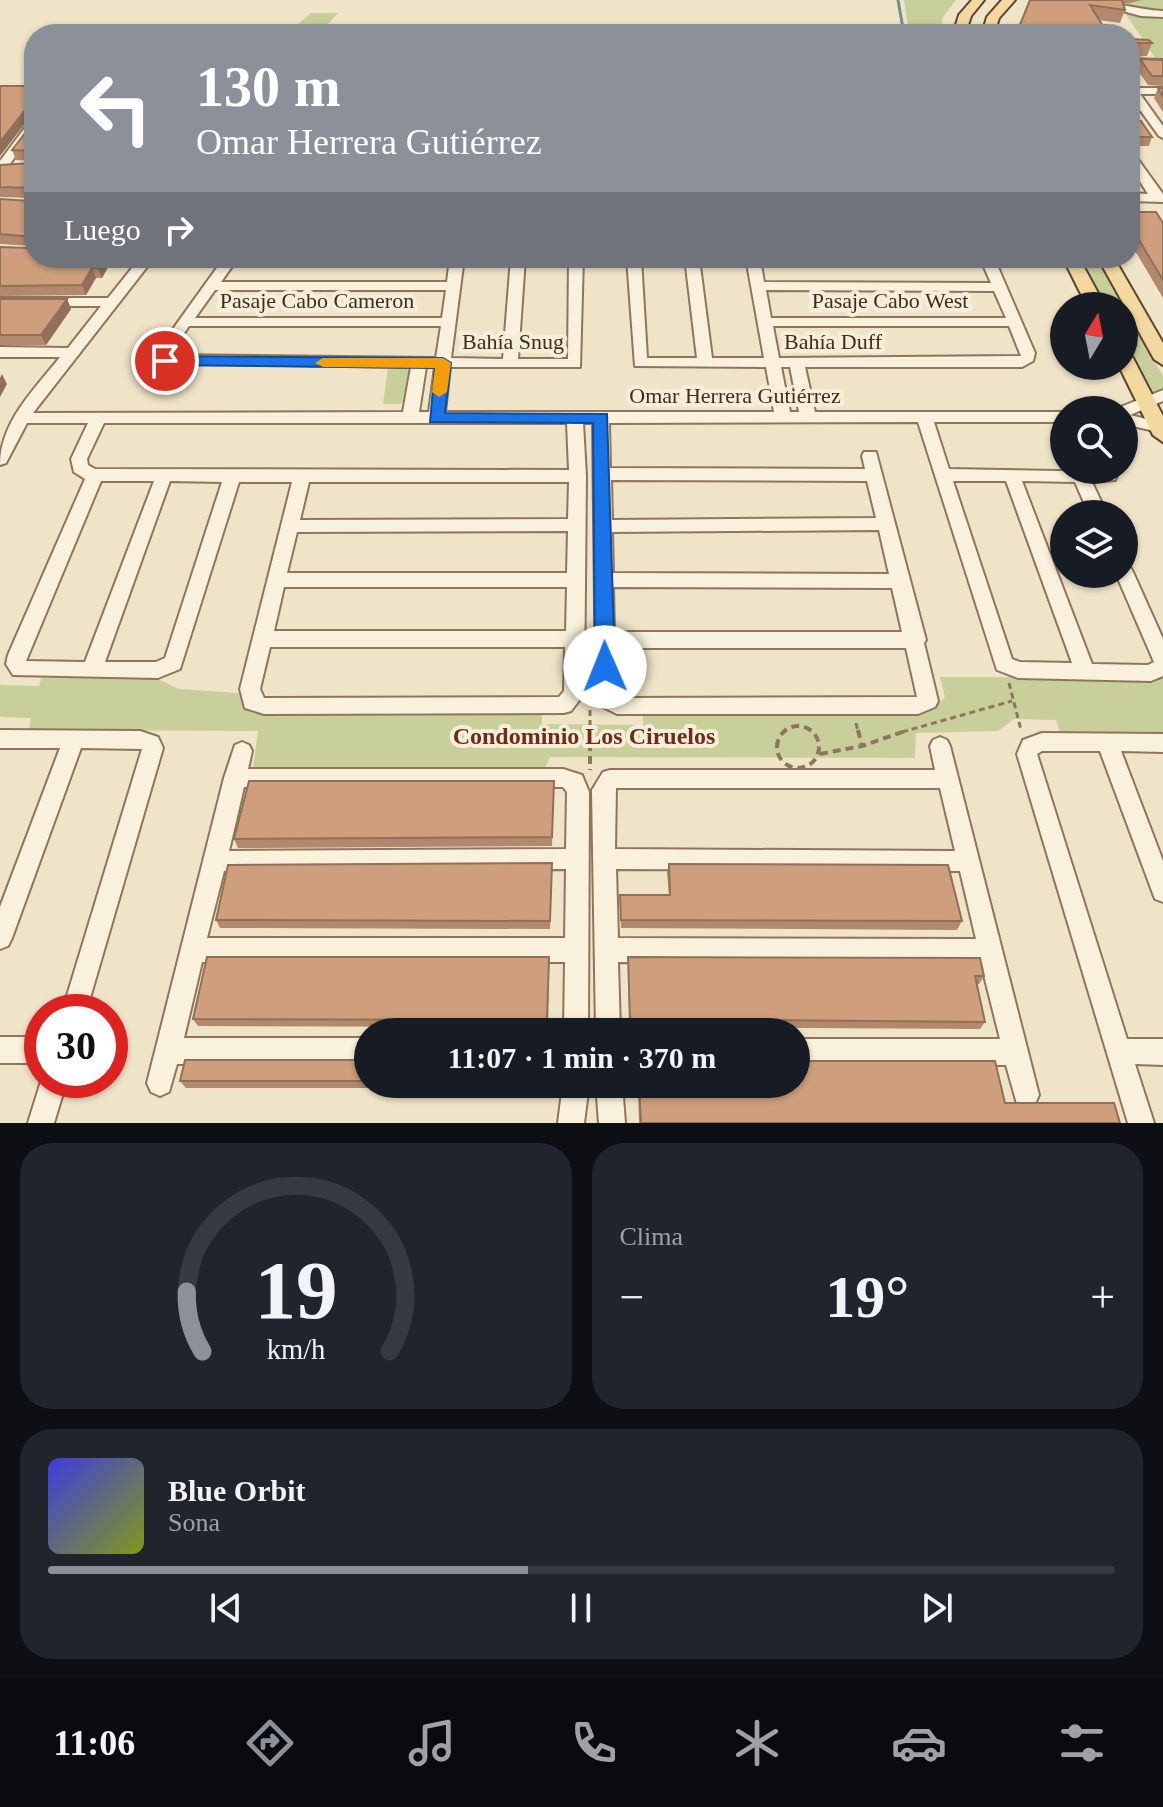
<!DOCTYPE html>
<html lang="es">
<meta charset="utf-8">
<style>
body{margin:0;font-family:Georgia,serif;background:#20242c;color:#f1f3f6;height:100vh;display:flex;flex-direction:column;font-size:30px;white-space:nowrap}
*{box-sizing:border-box;margin:0}
p{font-size:26px;color:#9ea1a6}
.icon{flex:none;width:44px;height:44px;fill:none;stroke:currentColor;stroke-width:2;stroke-linecap:round;stroke-linejoin:round}
.map{position:relative;height:1123px;overflow:hidden}
.side{display:flex;flex-direction:column;gap:20px;padding:20px;background:#0d0f14;flex:1}
.side>*{flex:none}
.top-card{position:absolute;left:24px;top:24px;width:1116px;height:244px;border-radius:32px;box-shadow:0 2px 6px #0004;background:#8c9099;color:#fff;overflow:hidden}
.needle{width:52px;rotate:10deg}
.controls{position:absolute;left:1050px;top:292px;display:grid;gap:16px}
.controls a{display:grid;place-items:center;width:88px;height:88px;border-radius:50%;background:#171b24;box-shadow:0 2px 6px #0004;font-size:40px}
.speed{position:absolute;left:24px;top:994px;display:flex;gap:16px;font-size:40px;font-weight:700;text-align:center}
.speed>*{display:grid;place-content:center;width:104px;height:104px;border-radius:50%;background:#171b24;box-shadow:0 2px 6px #0004;line-height:1}
.speed .limit{border:12px solid #d22;background:#fff;color:#111}
.pin{position:absolute;display:grid;place-items:center;width:68px;height:68px;color:#fff;margin:-34px;border:4px solid #fff;border-radius:50%;box-shadow:0 2px 8px #0007}
.me{position:absolute;width:88px;margin:-44px;rotate:359deg;stroke-linejoin:round;filter:drop-shadow(0 0 6px #0008)}
.turn{display:flex;align-items:center;gap:28px;height:168px;padding:0 40px;font-size:36px}
.turn .icon{width:104px;height:104px;stroke-width:2.5}
.turn b{display:block;font-size:56px;line-height:68px}
.then{display:flex;align-items:center;height:76px;padding:0 40px;background:#0003;gap:16px;font-size:30px}
.big{font-size:60px;font-weight:700;line-height:1.1}
.side .widget{flex:1;display:flex;flex-direction:column;justify-content:center;gap:12px;min-width:0;padding:0 28px;border-radius:32px;background:#20242c}
.side .dial{align-items:center;gap:0}
.dial svg{height:208px;overflow:visible;fill:none;stroke:#363941;stroke-width:7;stroke-linecap:round;text-anchor:middle}
.dial text{fill:#f1f3f6;stroke:none}
.song{display:flex;align-items:center;gap:24px}
.cover{width:96px;height:96px;border-radius:12px;background:linear-gradient(135deg,hsl(240 70% 55%),hsl(70 70% 35%))}
.played{height:8px;border-radius:4px;background:linear-gradient(90deg,#8c9099 45%,#363941 45%)}
.keys{display:flex;justify-content:space-around;direction:ltr}
.heat{display:flex;justify-content:space-between;align-items:center;font-size:44px;direction:ltr}
.side .tiles{flex:1;display:grid;gap:20px;grid-template-columns:1fr 1fr}
.widget:last-child{grid-column:span 2}
.trip{position:absolute;left:354px;top:1018px;width:456px;height:80px;border-radius:40px;background:#171b24;box-shadow:0 2px 6px #0004;font-weight:700;line-height:80px;text-align:center}
.tab-bar{display:flex;height:128px;justify-content:space-around;align-items:center;background:#090b0e;color:#9ea1a6}
.tab-bar .icon{width:56px;height:56px}
.tab-bar .selected{color:#8c9099}
.tab-bar b{font-size:36px;color:#f1f3f6}
.map>svg:first-child{display:block}
</style>
<div class="map">
<svg width="1163" height="1123" viewBox="0 0 1163 1123">
<rect width="100%" height="100%" fill="#f0e4c8"/>
<path fill="#c9cf9b" d="M 904,0 L 956,0 L 943,17 L 940,34 L 909,34 Z
M 1075,0 L 1163,0 L 1163,59 L 1156,59 L 1125,13 Z
M 311,13 L 338,13 L 318,34 L 97,34 L 102,27 L 298,24 Z
M 1080,258 L 1097,258 L 1123,306 L 1105,306 Z
M 1124,308 L 1163,376 L 1163,392 L 1152,394 L 1124,342 Z
M 388,367 L 404,367 L 409,371 L 405,399 L 400,404 L 383,404 Z
M 940,677 L 1163,677 L 1163,733 L 1060,733 L 1056,720 L 1014,719 L 998,731 L 916,733 L 915,758 L 550,757 L 545,768 L 253,768 L 258,731 L 29,730 L 31,718 L 0,717 L 0,685 L 39,686 L 41,678 L 158,679 L 179,689 L 239,693 L 243,706 L 258,713 L 542,711 L 542,724 L 643,725 L 643,710 L 933,709 L 945,697 Z"/>
<g fill="none" stroke-linecap="round" stroke-linejoin="round">
<path stroke="#6f938a" stroke-width="3" d="M 898,0 L 904,34"/>
<g stroke="#8d765c" stroke-width="4">
<path id="minor" d="M 1083,0 C 1110,0 1136,10 1163,11 L 1163,17 L 1141,16 Z
M 1130,59 L 1163,60 L 1163,66 L 1130,65 Z
M 1130,85 L 1135,88 L 1163,88 L 1163,94 L 1140,94 L 1163,126 L 1163,138 L 1159,136 L 1130,96 Z
M 34,120 L 34,131 L 4,172 L 0,173 L 0,161 L 30,121 Z
M 1130,153 L 1134,154 L 1163,194 L 1163,202 L 1130,201 L 1130,193 L 1148,194 L 1130,166 Z
M 140,258 L 154,258 L 33,413 L 403,412 L 411,367 L 157,363 L 155,354 L 224,258 L 238,258 L 221,282 L 447,282 L 450,258 L 464,258 L 451,358 L 503,359 L 511,258 L 525,258 L 518,359 L 568,359 L 569,258 L 583,258 L 580,367 L 450,367 L 445,412 L 774,412 L 766,367 L 635,366 L 627,258 L 641,258 L 647,358 L 697,358 L 685,258 L 699,258 L 712,358 L 764,358 L 746,258 L 760,258 L 764,282 L 991,283 L 980,258 L 994,258 L 1035,353 L 1033,361 L 1022,367 L 805,367 L 815,412 L 1064,412 L 1064,422 L 934,422 L 949,469 L 1115,472 L 1117,476 L 1115,480 L 1092,482 L 1107,514 L 1089,514 L 1075,482 L 1022,481 L 1092,664 L 1148,665 L 1154,662 L 1116,574 L 1124,574 L 1124,565 L 1130,567 L 1133,572 L 1163,639 L 1163,676 L 1151,681 L 1018,678 L 997,670 L 918,422 L 609,423 L 610,468 L 865,469 L 862,456 L 864,452 L 876,452 L 926,640 L 924,643 L 938,701 L 935,707 L 918,714 L 617,714 L 599,705 L 596,699 L 593,423 L 583,423 L 586,476 L 584,694 L 571,711 L 564,713 L 264,714 L 245,708 L 240,689 L 292,482 L 239,482 L 180,669 L 158,678 L 13,675 L 6,664 L 8,655 L 85,479 L 74,472 L 71,459 L 88,423 L 27,423 L 6,463 L 0,465 C 0,422 34,390 60,357 L 0,357 L 0,347 L 68,348 L 101,306 L 0,306 L 0,298 L 108,298 ZM 215,290 L 446,290 L 442,318 L 195,318 ZM 766,290 L 994,291 L 1006,318 L 771,318 ZM 189,326 L 441,326 L 436,358 L 169,355 ZM 773,326 L 1009,326 L 1021,356 L 779,358 ZM 426,367 L 435,367 L 429,412 L 419,412 ZM 781,367 L 790,367 L 799,412 L 790,412 ZM 104,423 L 567,423 L 569,470 L 95,469 L 88,465 L 87,459 ZM 611,480 L 867,481 L 876,518 L 612,520 ZM 101,481 L 154,481 L 85,662 L 26,661 ZM 170,481 L 222,482 L 165,658 L 156,662 L 105,662 ZM 953,481 L 1006,481 L 1072,663 L 1020,662 L 1012,659 ZM 309,482 L 569,482 L 568,519 L 300,520 ZM 879,530 L 889,574 L 613,573 L 612,532 ZM 568,531 L 567,573 L 287,573 L 297,532 ZM 284,587 L 567,587 L 566,631 L 274,631 ZM 613,587 L 892,588 L 902,632 L 614,632 ZM 270,647 L 565,647 L 564,691 L 559,697 L 264,698 L 260,689 ZM 615,648 L 906,648 L 917,697 L 620,698 L 616,695 Z
M 1163,390 L 1163,401 L 1130,415 L 1163,423 L 1163,433 L 1124,424 L 1124,410 L 1118,408 Z
M 0,730 L 140,731 L 158,737 L 163,748 L 86,1012 L 62,1012 L 142,749 L 81,748 L 12,938 L 8,946 L 0,949 L 0,907 L 60,748 L 0,748 Z
M 1042,733 L 1163,734 L 1163,752 L 1121,751 L 1163,861 L 1163,902 L 1155,899 L 1152,891 L 1100,751 L 1042,751 L 1037,754 L 1127,1039 L 1163,1039 L 1163,1065 L 1135,1064 L 1154,1123 L 1128,1123 L 1017,754 L 1023,740 Z
M 940,737 L 947,740 L 950,746 L 1039,1095 L 1035,1104 L 1026,1108 L 1017,1104 L 1006,1065 L 796,1065 L 796,1039 L 1000,1039 L 981,963 L 618,962 L 620,1032 L 596,1032 L 592,790 L 603,772 L 610,770 L 935,770 L 930,746 L 933,740 ZM 616,788 L 940,788 L 955,851 L 615,849 ZM 616,869 L 960,871 L 976,939 L 618,938 Z
M 242,742 L 249,745 L 252,751 L 248,769 L 563,769 L 582,775 L 589,792 L 588,1032 L 564,1032 L 565,962 L 202,962 L 184,1038 L 368,1038 L 368,1064 L 177,1064 L 169,1092 L 160,1096 L 151,1092 L 147,1083 L 224,778 L 235,745 ZM 244,787 L 563,787 L 567,792 L 566,849 L 229,851 ZM 566,869 L 565,938 L 207,938 L 224,871 Z
M 0,1037 L 42,1037 L 42,1063 L 0,1063 Z
M 42,1078 L 67,1080 L 54,1123 L 28,1123 Z
M 563,1084 L 589,1084 L 584,1123 L 558,1123 Z
M 596,1084 L 622,1084 L 625,1123 L 599,1123 Z"/>
</g>
<g stroke="#5b4430" stroke-width="4">
<path id="major" d="M 972,0 L 984,0 L 971,16 L 965,34 L 953,34 L 959,15 Z
M 1002,0 L 1015,0 L 999,18 L 994,34 L 982,34 L 987,17 Z
M 1063,258 L 1079,258 L 1105,306 L 1087,306 Z
M 1098,258 L 1114,258 L 1163,343 L 1163,365 L 1154,359 Z
M 1124,352 L 1133,358 L 1163,416 L 1163,442 L 1153,435 L 1119,366 L 1124,366 Z"/>
</g>
<path stroke="#8d765c" stroke-width="3" stroke-dasharray="6 4" stroke-linecap="butt" d="M 1009,683 L 1021,730
M 590,710 L 590,732
M 856,723 L 858,732
M 902,732 L 1012,701"/>
<path stroke="#8d765c" stroke-width="4" stroke-dasharray="8 5" stroke-linecap="butt" d="M777 747a21 21 0 1 1 42 0a21 21 0 1 1-42 0Z
M 590,730 L 590,770
M 858,730 L 862,746
M 820,754 L 862,746 L 908,730"/>
<use href="#minor" fill="#faf1dc" fill-rule="evenodd"/>
<use href="#major" fill="#f3d9a0" fill-rule="evenodd"/>
</g>
<path fill="#b2896c" d="M 1030,0 L 1142,0 L 1130,3 L 1123,3 L 1125,10 L 1120,23 L 1099,20 L 1108,34 L 1017,34 Z
M 1130,39 L 1152,43 L 1147,56 L 1130,57 Z
M 1140,59 L 1163,60 L 1163,86 L 1148,85 L 1136,68 Z
M 34,86 L 34,258 L 113,258 L 102,278 L 96,278 L 86,295 L 0,296 L 0,247 L 30,248 L 30,246 L 0,244 L 0,199 L 30,201 L 31,198 L 0,197 L 0,165 L 32,163 L 32,161 L 16,160 L 12,150 L 33,123 L 33,119 L 29,118 L 0,156 Z
M 1158,88 L 1163,88 L 1163,112 L 1154,98 Z
M 1130,121 L 1152,137 L 1149,146 L 1130,146 Z
M 1130,212 L 1163,223 L 1163,298 L 1130,242 Z
M 0,299 L 67,299 L 71,309 L 46,345 L 0,345 Z
M 554,781 L 552,846 L 238,848 L 234,839 Z
M 669,864 L 962,921 L 957,930 L 621,928 L 620,895 L 669,895 L 667,872 Z
M 552,872 L 550,929 L 220,928 L 216,920 Z
M 549,957 L 548,1027 L 198,1026 L 193,1019 Z
M 628,957 L 984,976 L 979,984 L 976,984 L 985,1022 L 980,1029 L 629,1027 Z
M 368,1053 L 368,1084 L 548,1084 L 548,1088 L 186,1088 L 180,1081 L 365,1060 Z
M 799,1061 L 1005,1103 L 1120,1123 L 639,1123 L 638,1089 L 630,1088 L 630,1084 L 796,1084 Z"/>
<path fill="#916f58" d="M 26,109 L 29,118 L 0,156 L 0,142 Z
M 104,258 L 113,258 L 102,278 L 98,268 Z
M 92,268 L 96,278 L 86,295 L 82,285 Z
M 67,299 L 71,309 L 46,345 L 41,335 Z
M 2,374 L 7,384 L 0,397 L 0,378 Z"/>
<path fill="#cf9f7d" stroke="#916f58" stroke-width="2" d="M 1030,0 L 1122,0 L 1125,10 L 1090,5 L 1108,34 L 1022,34 L 1017,32 Z
M 1130,39 L 1149,40 L 1152,43 L 1133,43 Z
M 1140,59 L 1163,60 L 1163,76 L 1152,76 Z
M 0,86 L 34,86 L 34,258 L 104,258 L 98,268 L 92,268 L 82,285 L 0,286 L 0,247 L 30,248 L 33,237 L 0,234 L 0,199 L 30,201 L 32,188 L 0,187 L 0,165 L 32,163 L 32,151 L 12,150 L 33,123 L 33,111 L 26,109 L 0,142 Z
M 1158,88 L 1163,88 L 1163,97 Z
M 1130,121 L 1141,121 L 1152,137 L 1130,137 Z
M 1130,212 L 1156,212 L 1163,223 L 1163,280 L 1130,225 Z
M 0,299 L 67,299 L 41,335 L 0,335 Z
M 249,781 L 554,781 L 552,837 L 234,839 Z
M 552,863 L 550,921 L 216,920 L 228,865 Z
M 669,864 L 948,865 L 962,921 L 621,920 L 620,895 L 670,895 Z
M 207,957 L 549,957 L 547,1020 L 193,1019 Z
M 628,957 L 980,958 L 984,976 L 975,976 L 985,1022 L 630,1019 Z
M 368,1053 L 368,1081 L 180,1081 L 185,1060 L 365,1060 Z
M 796,1053 L 799,1061 L 995,1061 L 1005,1103 L 1114,1103 L 1120,1123 L 641,1123 L 639,1084 L 796,1084 Z"/>
<path fill="#1a73e8" stroke="#114b97" stroke-width="2" d="M 165,356 L 443,358 L 451,363 L 445,413 L 607,414 L 615,667 L 612,673 L 605,675 L 595,667 L 593,423 L 430,422 L 435,368 L 159,365 L 159,358 Z"/>
<path fill="#f59e0b" d="M 443,358 L 451,363 L 447,392 L 439,397 L 432,392 L 435,368 L 323,367 L 315,363 L 323,358 Z"/>
<g text-anchor="middle" dominant-baseline="central" stroke-width="8" stroke-linejoin="round" paint-order="stroke">
<g font-size="22" fill="#3d2e20" stroke="#f7eed8">
<text x="317" y="300">Pasaje Cabo Cameron</text>
<text x="890" y="300">Pasaje Cabo West</text>
<text x="513" y="341">Bahía Snug</text>
<text x="833" y="341">Bahía Duff</text>
<text x="735" y="395">Omar Herrera Gutiérrez</text>
</g>
<g font-size="24" font-weight="bold" fill="#6b2e1e" stroke="#f7eed8">
<text x="584" y="736">Condominio Los Ciruelos</text>
</g>
</g>
</svg>
<div class="controls">
<a><svg class="needle" viewBox="-14 -14 28 28"><path d="M0-13l5 13h-10z" fill="#e53935"/><path d="M0 13l5-13h-10z" fill="#9ea1a6"/></svg></a>
<a><svg class="icon" aria-label="search" viewBox="0 0 24 24"><circle cx="10" cy="10" r="6"/><path d="M15 15l6 6"/></svg></a>
<a><svg class="icon" aria-label="layers" viewBox="0 0 24 24"><path d="M12 4l9 5-9 5-9-5zM3 14l9 5 9-5"/></svg></a>
</div>
<div class="speed"><div class="limit">30</div></div>
<div class="pin" style="left:165px;top:361px;background:#d93025"><svg class="icon" aria-label="arrive" viewBox="0 0 24 24"><path d="M6 21V4h12l-3 4 3 4H6"/></svg></div>
<svg class="me" style="left:605px;top:667px" viewBox="-20 -20 40 40"><circle r="19" fill="#fff"/><path d="M0-13L10 11 0 6-10 11z" fill="#1a73e8"/></svg>
<div class="trip">11:07 · 1 min · 370 m</div>
<div class="top-card">
<div class="turn"><svg class="icon" aria-label="left" viewBox="0 0 24 24"><path d="M17 20v-9H6M10 6l-5 5 5 5"/></svg><div><b>130 m</b>Omar Herrera Gutiérrez</div></div>
<div class="then">Luego<svg class="icon" aria-label="right" viewBox="0 0 24 24"><path d="M7 20v-9h11M14 6l5 5-5 5"/></svg></div>
</div>
</div>
<section class="side">
<div class="tiles">
<div class="widget dial"><svg viewBox="0 0 100 80">
<path d="M14 69A42 42 0 1 1 86 69"/>
<path d="M14 69A42 42 0 0 1 8 46" stroke="#8c9099"/>
<text x="50" y="56" font-size="32" font-weight="700">19</text>
<text x="50" y="72" font-size="11">km/h</text>
</svg></div>
<div class="widget"><p>Clima</p>
<div class="heat"><a>−</a><b class="big">19°</b><a>+</a></div>
</div>
<div class="widget">
<div class="song"><i class="cover"></i><div><b>Blue Orbit</b><p>Sona</p></div></div>
<div class="played"></div>
<div class="keys"><svg class="icon" aria-label="previous" viewBox="0 0 24 24"><path d="M18 5L8 12l10 7zM5 5v14"/></svg><svg class="icon" aria-label="pause" viewBox="0 0 24 24"><path d="M8 5v14M16 5v14"/></svg><svg class="icon" aria-label="next" viewBox="0 0 24 24"><path d="M6 5l10 7-10 7zM19 5v14"/></svg></div>
</div>
</div>
</section>
<nav class="tab-bar">
<b>11:06</b>
<svg class="icon selected" aria-label="directions" viewBox="0 0 24 24"><path d="M12 3l9 9-9 9-9-9zM9 14v-3h6M13 9l2 2-2 2"/></svg>
<svg class="icon" aria-label="music" viewBox="0 0 24 24"><path d="M9 18V5l10-2v13"/><circle cx="6" cy="18" r="3"/><circle cx="16" cy="16" r="3"/></svg>
<svg class="icon" aria-label="phone" viewBox="0 0 24 24"><path d="M5 4h4l2 5-3 2q2 4 5 5l2-3 5 2v4C11 20 4 13 5 4z"/></svg>
<svg class="icon" aria-label="climate" viewBox="0 0 24 24"><path d="M12 3v18M4 7l16 10M4 17L20 7"/></svg>
<svg class="icon" aria-label="car" viewBox="0 0 24 24"><path d="M5 17H2v-5l4-1 3-4h7l3 4 3 1v5h-3M9 17h6M6 11h13"/><circle cx="7" cy="17" r="2"/><circle cx="17" cy="17" r="2"/></svg>
<svg class="icon" aria-label="filters" viewBox="0 0 24 24"><path d="M4 7h16M4 17h16"/><circle cx="9" cy="7" r="2"/><circle cx="15" cy="17" r="2"/></svg>
</nav>
